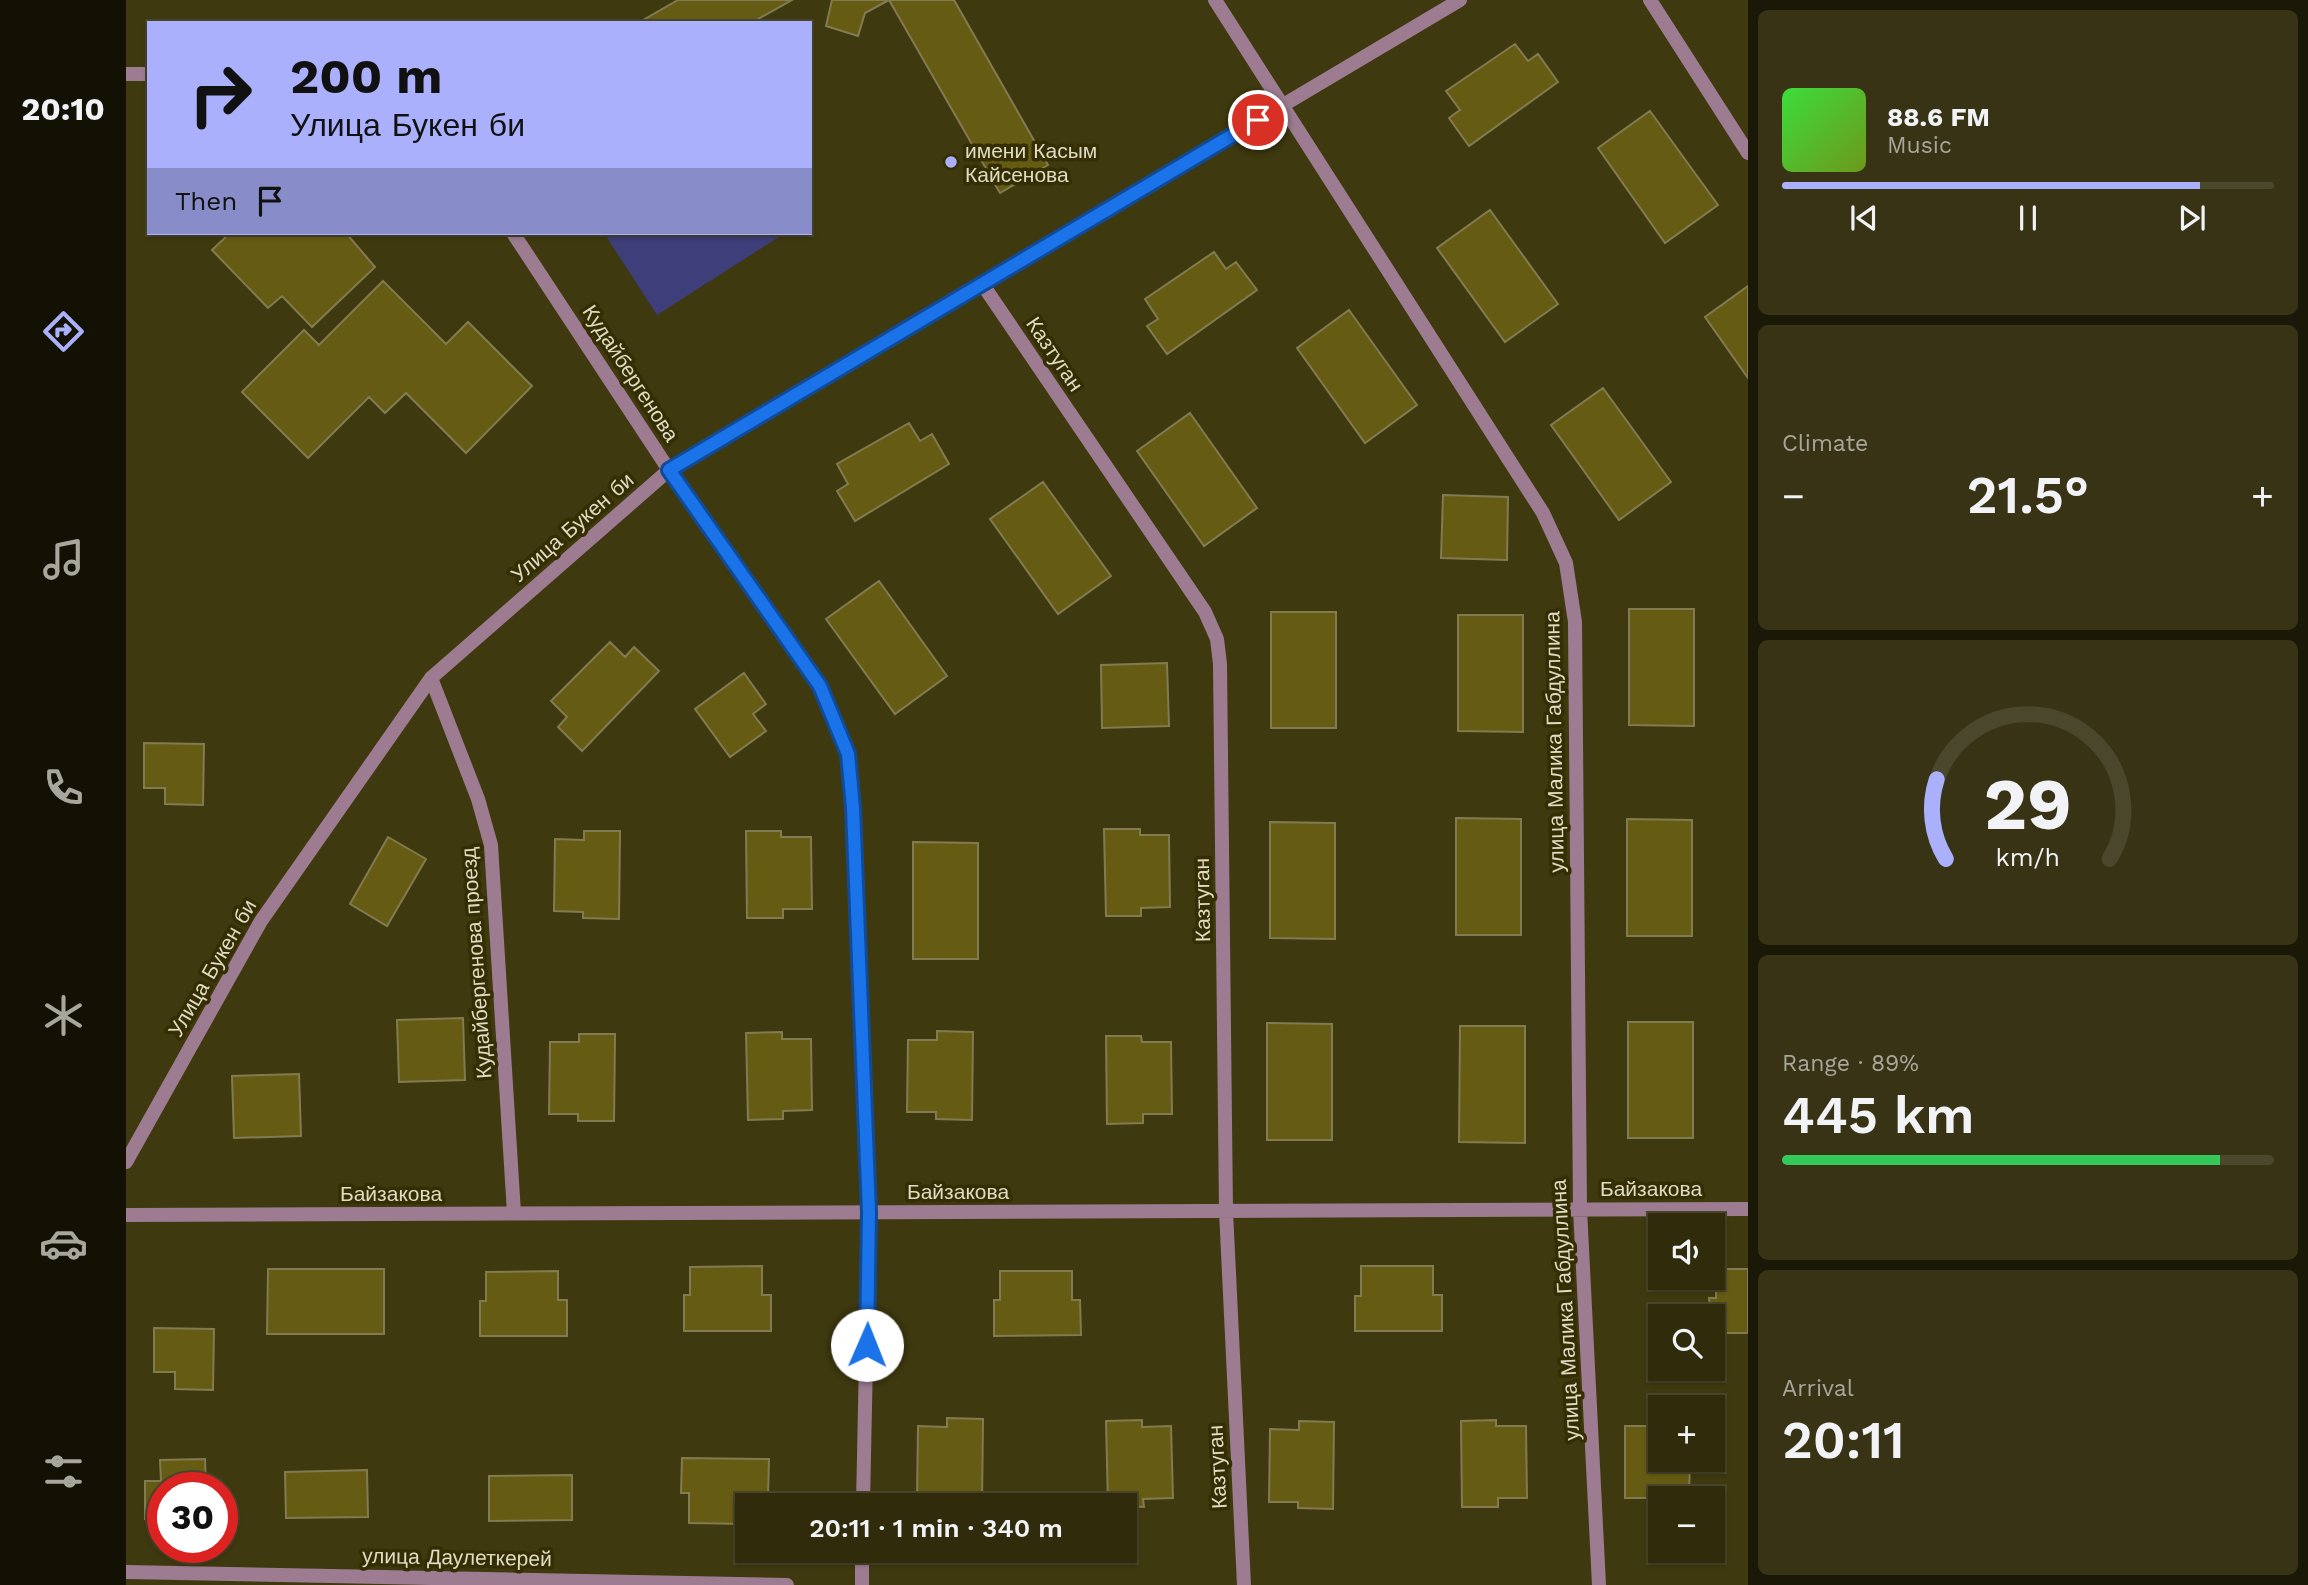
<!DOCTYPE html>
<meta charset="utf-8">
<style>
body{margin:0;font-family:"Work Sans",sans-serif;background:#373314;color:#f1f3f6;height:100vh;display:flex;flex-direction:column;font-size:26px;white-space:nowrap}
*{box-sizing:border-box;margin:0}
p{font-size:23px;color:#a7a79d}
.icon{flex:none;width:38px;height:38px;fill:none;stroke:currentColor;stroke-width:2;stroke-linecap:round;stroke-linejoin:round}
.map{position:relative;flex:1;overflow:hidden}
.drawer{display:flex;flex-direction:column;gap:10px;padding:10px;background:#1a1806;width:560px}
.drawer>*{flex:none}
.top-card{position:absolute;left:21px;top:21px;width:665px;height:214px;border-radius:0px;box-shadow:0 2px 5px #0004,0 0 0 2px #4a472c;background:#aab0fb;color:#111;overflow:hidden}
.tools{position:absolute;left:1522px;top:1213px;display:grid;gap:14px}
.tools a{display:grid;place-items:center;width:77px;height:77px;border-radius:0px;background:#2f2b0b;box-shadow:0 2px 5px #0004,0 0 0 2px #4a472c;font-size:35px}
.speed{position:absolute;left:21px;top:1472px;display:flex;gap:14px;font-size:35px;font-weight:700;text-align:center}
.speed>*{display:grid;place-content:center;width:91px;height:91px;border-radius:50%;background:#2f2b0b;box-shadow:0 2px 5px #0004,0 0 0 2px #4a472c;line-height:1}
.speed .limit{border:10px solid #d22;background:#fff;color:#111}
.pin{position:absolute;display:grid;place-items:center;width:60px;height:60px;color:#fff;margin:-30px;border:4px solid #fff;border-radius:50%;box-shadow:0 2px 7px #0007}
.me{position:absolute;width:77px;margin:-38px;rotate:1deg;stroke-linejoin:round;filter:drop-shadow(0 0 5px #0008)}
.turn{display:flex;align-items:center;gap:24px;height:147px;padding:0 28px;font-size:32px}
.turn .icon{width:91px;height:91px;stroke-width:2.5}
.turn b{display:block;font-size:49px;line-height:60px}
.then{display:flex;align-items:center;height:66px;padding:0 28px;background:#0003;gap:14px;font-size:26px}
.big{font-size:52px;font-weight:600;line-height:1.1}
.drawer .widget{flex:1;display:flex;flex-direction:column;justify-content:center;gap:10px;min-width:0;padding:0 24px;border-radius:10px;background:#373314}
.drawer .dial{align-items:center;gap:0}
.dial svg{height:182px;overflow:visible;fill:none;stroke:#4a472c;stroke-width:7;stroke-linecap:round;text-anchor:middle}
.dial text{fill:#f1f3f6;stroke:none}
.song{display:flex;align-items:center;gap:21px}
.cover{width:84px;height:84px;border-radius:10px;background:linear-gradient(135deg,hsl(120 70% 55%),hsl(80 70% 35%))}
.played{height:7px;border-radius:4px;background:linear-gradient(90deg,#aab0fb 85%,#4a472c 85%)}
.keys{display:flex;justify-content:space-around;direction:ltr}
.heat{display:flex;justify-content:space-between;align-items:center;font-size:38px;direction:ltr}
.charge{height:10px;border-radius:5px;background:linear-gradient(90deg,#34c759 89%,#4a472c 0)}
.trip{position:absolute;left:609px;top:1493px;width:402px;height:70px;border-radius:0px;background:#2f2b0b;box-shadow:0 2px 5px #0004,0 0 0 2px #4a472c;font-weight:600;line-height:70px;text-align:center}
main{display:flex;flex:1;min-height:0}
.dock{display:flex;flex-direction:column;width:126px;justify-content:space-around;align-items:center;background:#131104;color:#a7a79d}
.dock .icon{width:49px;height:49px}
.dock .current{color:#aab0fb}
.dock b{font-size:32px;color:#f1f3f6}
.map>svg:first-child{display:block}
</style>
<main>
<nav class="dock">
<b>20:10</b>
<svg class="icon current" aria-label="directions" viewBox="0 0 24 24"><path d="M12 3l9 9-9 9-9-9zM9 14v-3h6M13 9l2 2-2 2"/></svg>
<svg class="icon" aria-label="music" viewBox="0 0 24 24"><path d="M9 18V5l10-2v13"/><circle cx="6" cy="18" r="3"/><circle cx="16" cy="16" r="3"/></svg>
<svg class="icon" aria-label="phone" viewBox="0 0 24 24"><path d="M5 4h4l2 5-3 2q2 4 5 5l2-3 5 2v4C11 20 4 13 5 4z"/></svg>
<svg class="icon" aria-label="climate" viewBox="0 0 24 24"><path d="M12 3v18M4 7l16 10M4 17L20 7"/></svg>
<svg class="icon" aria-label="car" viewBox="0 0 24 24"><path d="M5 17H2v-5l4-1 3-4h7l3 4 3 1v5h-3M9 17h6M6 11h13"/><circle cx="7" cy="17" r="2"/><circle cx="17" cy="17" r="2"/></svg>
<svg class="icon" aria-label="filters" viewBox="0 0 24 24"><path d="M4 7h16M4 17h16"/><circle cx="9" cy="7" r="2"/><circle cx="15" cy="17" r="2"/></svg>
</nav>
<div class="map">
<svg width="1622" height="1585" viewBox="0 0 1622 1585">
<rect width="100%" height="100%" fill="#3f390f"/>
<path fill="#3d3e7a" d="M 478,233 L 659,233 L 531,315 Z"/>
<path fill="#665b13" stroke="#827b52" stroke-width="2" d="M 552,0 L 666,0 L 625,23 L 512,23 Z
M 706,0 L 763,0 L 739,13 L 732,36 L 700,26 Z
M 763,0 L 828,0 L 922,165 L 874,193 Z
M 1389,44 L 1402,61 L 1412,54 L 1432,82 L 1343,146 L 1323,118 L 1334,110 L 1320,91 Z
M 1524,111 L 1592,205 L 1539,243 L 1472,148 Z
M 1364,210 L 1432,304 L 1379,342 L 1311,248 Z
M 104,233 L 220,233 L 249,267 L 186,327 L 156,296 L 142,308 L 86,250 Z
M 1088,252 L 1100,269 L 1110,262 L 1131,290 L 1041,354 L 1021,326 L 1032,319 L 1019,299 Z
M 257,281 L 320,344 L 342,322 L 406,386 L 340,453 L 280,393 L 259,413 L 243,397 L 182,458 L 116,392 L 178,330 L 193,345 Z
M 1622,286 L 1622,378 L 1579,317 Z
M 1223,310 L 1291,405 L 1239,443 L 1171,348 Z
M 1477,388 L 1545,482 L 1493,520 L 1425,425 Z
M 1064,413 L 1131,508 L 1078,546 L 1011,451 Z
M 783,423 L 794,441 L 806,434 L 823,464 L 729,521 L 711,491 L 722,484 L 711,464 Z
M 917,482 L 985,576 L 932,614 L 864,519 Z
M 1317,495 L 1382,497 L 1381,560 L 1315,558 Z
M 753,581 L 821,676 L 769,714 L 700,619 Z
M 1503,609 L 1568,609 L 1568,726 L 1503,725 Z
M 1145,612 L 1210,612 L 1210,728 L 1145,728 Z
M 1332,615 L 1397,615 L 1397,732 L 1332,731 Z
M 484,642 L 499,657 L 508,647 L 533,671 L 456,751 L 432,727 L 441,717 L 425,701 Z
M 1041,663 L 1043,726 L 976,728 L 975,665 Z
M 618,673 L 640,704 L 627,714 L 640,731 L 604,757 L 569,709 Z
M 18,743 L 78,744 L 77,805 L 39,804 L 39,788 L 18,788 Z
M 1330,818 L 1395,819 L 1395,935 L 1330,935 Z
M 1501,819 L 1566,820 L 1566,936 L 1501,936 Z
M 1144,822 L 1209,823 L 1209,939 L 1144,938 Z
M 978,829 L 1014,829 L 1014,835 L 1043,835 L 1044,907 L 1015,908 L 1015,916 L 980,916 Z
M 458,831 L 494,831 L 493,919 L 457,918 L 457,912 L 428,911 L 429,839 L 458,840 Z
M 620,831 L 655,831 L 655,837 L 685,837 L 686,909 L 657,909 L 657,918 L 621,918 Z
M 262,837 L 300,859 L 261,926 L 224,904 Z
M 787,842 L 852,843 L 852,959 L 787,959 Z
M 337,1018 L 339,1080 L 273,1082 L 271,1020 Z
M 1502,1022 L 1567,1022 L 1567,1138 L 1502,1138 Z
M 1141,1023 L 1206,1024 L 1206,1140 L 1141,1140 Z
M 1334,1026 L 1399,1026 L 1399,1143 L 1333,1142 Z
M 811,1031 L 847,1032 L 846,1120 L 810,1119 L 810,1112 L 781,1112 L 782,1040 L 811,1040 Z
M 656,1032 L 656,1039 L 685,1039 L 686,1110 L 657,1111 L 657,1119 L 622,1120 L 620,1033 Z
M 453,1034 L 489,1034 L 488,1121 L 452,1121 L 452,1114 L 423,1114 L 424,1042 L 453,1042 Z
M 980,1036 L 1015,1036 L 1016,1042 L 1045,1042 L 1046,1114 L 1017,1114 L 1017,1123 L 981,1124 Z
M 173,1074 L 175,1136 L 108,1138 L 106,1076 Z
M 636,1266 L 636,1295 L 645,1295 L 645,1331 L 558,1331 L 558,1295 L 564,1295 L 564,1267 Z
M 1235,1266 L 1307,1266 L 1307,1295 L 1316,1295 L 1316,1331 L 1229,1331 L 1229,1296 L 1235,1296 Z
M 142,1269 L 258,1269 L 258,1334 L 141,1334 Z
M 1590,1269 L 1622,1269 L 1622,1333 L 1587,1333 L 1583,1298 L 1590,1298 Z
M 432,1271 L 432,1300 L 441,1300 L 441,1336 L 354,1336 L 354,1301 L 360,1301 L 360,1272 Z
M 874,1271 L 946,1271 L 946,1300 L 954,1300 L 955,1335 L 868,1336 L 868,1300 L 874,1300 Z
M 28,1328 L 88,1329 L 87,1390 L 49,1389 L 49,1372 L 28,1372 Z
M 821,1418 L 857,1419 L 856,1505 L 820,1505 L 820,1499 L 791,1498 L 792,1426 L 821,1427 Z
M 1529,1418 L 1535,1418 L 1535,1460 L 1564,1460 L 1563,1498 L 1535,1498 L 1535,1505 L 1528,1505 L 1528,1498 L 1499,1498 L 1499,1426 L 1529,1426 Z
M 1016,1420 L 1016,1427 L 1045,1426 L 1047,1498 L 1017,1499 L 1018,1507 L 982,1505 L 980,1421 Z
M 1370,1420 L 1370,1426 L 1400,1426 L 1401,1498 L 1372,1498 L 1372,1507 L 1336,1507 L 1335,1421 Z
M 1173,1421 L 1208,1422 L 1207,1509 L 1172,1508 L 1172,1502 L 1143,1502 L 1144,1429 L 1173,1430 Z
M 556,1458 L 643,1459 L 642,1495 L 635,1495 L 635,1505 L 621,1505 L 621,1524 L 563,1523 L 563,1493 L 555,1493 Z
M 79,1459 L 80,1488 L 37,1488 L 37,1519 L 19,1519 L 19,1481 L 35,1481 L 34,1460 Z
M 241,1470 L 242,1517 L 160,1518 L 159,1472 Z
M 446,1475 L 446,1520 L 363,1521 L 363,1476 Z"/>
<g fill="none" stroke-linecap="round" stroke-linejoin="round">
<path stroke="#9d7c91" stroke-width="14" d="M 1089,0 L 1417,513 L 1440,563 L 1449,622 L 1454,1209 L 1473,1585
M 1524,0 L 1622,153
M 0,74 L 23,74
M 387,233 L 543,470 L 694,686 L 721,754 L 727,808 L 743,1212 L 737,1505
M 857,285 L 1079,612 L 1091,639 L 1094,664 L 1100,1211 L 1118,1585
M 305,678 L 352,799 L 365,845 L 388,1213
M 0,1162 L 135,921 L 305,678 L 543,470 L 1334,0
M 0,1215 L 1622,1209
M 0,1572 L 661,1585
M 736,1585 L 736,1550"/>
</g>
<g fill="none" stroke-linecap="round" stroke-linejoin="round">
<g stroke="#114b97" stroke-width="18">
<path id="route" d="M 741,1345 L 743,1212 L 727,808 L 722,754 L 694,686 L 543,470 L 1132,120"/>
</g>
<use href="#route" stroke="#1a73e8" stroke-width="12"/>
</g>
<circle fill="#aab0fb" stroke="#352e03" stroke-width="2.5" cx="825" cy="162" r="7"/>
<g text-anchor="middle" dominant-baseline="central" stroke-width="7" stroke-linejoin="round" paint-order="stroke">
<g font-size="21" fill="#dfdbc5" stroke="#352e03" text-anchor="start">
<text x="839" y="150">имени Касым<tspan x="839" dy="24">Кайсенова</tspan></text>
</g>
<g font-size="21" fill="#dfdbc5" stroke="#352e03">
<text transform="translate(929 354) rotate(56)">Казтуган</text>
<text transform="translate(505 373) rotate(57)">Кудайбергенова</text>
<text transform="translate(446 527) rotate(-41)">Улица Букен би</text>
<text transform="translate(1428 742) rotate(-91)">улица Малика Габдуллина</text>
<text transform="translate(1076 900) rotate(-91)">Казтуган</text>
<text transform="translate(350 963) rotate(-94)">Кудайбергенова проезд</text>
<text transform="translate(86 968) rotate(-60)">Улица Букен би</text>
<text x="1525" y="1188">Байзакова</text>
<text x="832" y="1191">Байзакова</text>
<text x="265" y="1193">Байзакова</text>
<text transform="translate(1439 1310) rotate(-93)">улица Малика Габдуллина</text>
<text transform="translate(1091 1467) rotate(-93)">Казтуган</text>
<text transform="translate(331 1557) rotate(1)">улица Даулеткерей</text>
</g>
</g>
</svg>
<div class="tools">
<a><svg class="icon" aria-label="sound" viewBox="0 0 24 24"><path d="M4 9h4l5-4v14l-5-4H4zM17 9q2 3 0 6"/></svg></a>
<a><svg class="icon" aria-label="search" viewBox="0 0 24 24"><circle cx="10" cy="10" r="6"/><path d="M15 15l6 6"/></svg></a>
<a>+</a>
<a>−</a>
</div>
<div class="speed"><div class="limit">30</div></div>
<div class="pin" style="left:1132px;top:120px;background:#d93025"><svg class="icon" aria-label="arrive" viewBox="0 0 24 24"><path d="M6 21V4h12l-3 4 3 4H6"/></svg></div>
<svg class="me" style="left:741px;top:1345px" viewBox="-20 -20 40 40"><circle r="19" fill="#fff"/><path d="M0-13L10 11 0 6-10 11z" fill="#1a73e8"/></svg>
<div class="trip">20:11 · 1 min · 340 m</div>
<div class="top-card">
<div class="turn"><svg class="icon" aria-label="right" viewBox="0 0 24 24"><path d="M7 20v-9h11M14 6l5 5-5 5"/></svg><div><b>200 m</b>Улица Букен би</div></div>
<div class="then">Then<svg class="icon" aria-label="arrive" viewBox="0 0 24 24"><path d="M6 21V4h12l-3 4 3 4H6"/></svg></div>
</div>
</div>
<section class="drawer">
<div class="widget">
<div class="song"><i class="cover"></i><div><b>88.6 FM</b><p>Music</p></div></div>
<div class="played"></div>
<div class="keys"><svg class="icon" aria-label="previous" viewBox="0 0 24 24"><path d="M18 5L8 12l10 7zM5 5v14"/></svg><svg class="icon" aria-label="pause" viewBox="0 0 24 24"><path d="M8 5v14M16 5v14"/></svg><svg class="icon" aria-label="next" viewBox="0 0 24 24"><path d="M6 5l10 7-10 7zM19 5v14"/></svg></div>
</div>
<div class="widget"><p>Climate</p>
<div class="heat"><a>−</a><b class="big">21.5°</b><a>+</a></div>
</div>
<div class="widget dial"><svg viewBox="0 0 100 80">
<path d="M14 69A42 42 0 1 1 86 69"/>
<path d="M14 69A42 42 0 0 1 10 34" stroke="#aab0fb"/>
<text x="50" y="56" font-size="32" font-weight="700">29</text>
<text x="50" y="72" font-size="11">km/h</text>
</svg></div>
<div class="widget"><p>Range · 89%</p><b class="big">445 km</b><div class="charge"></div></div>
<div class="widget"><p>Arrival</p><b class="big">20:11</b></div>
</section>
</main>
